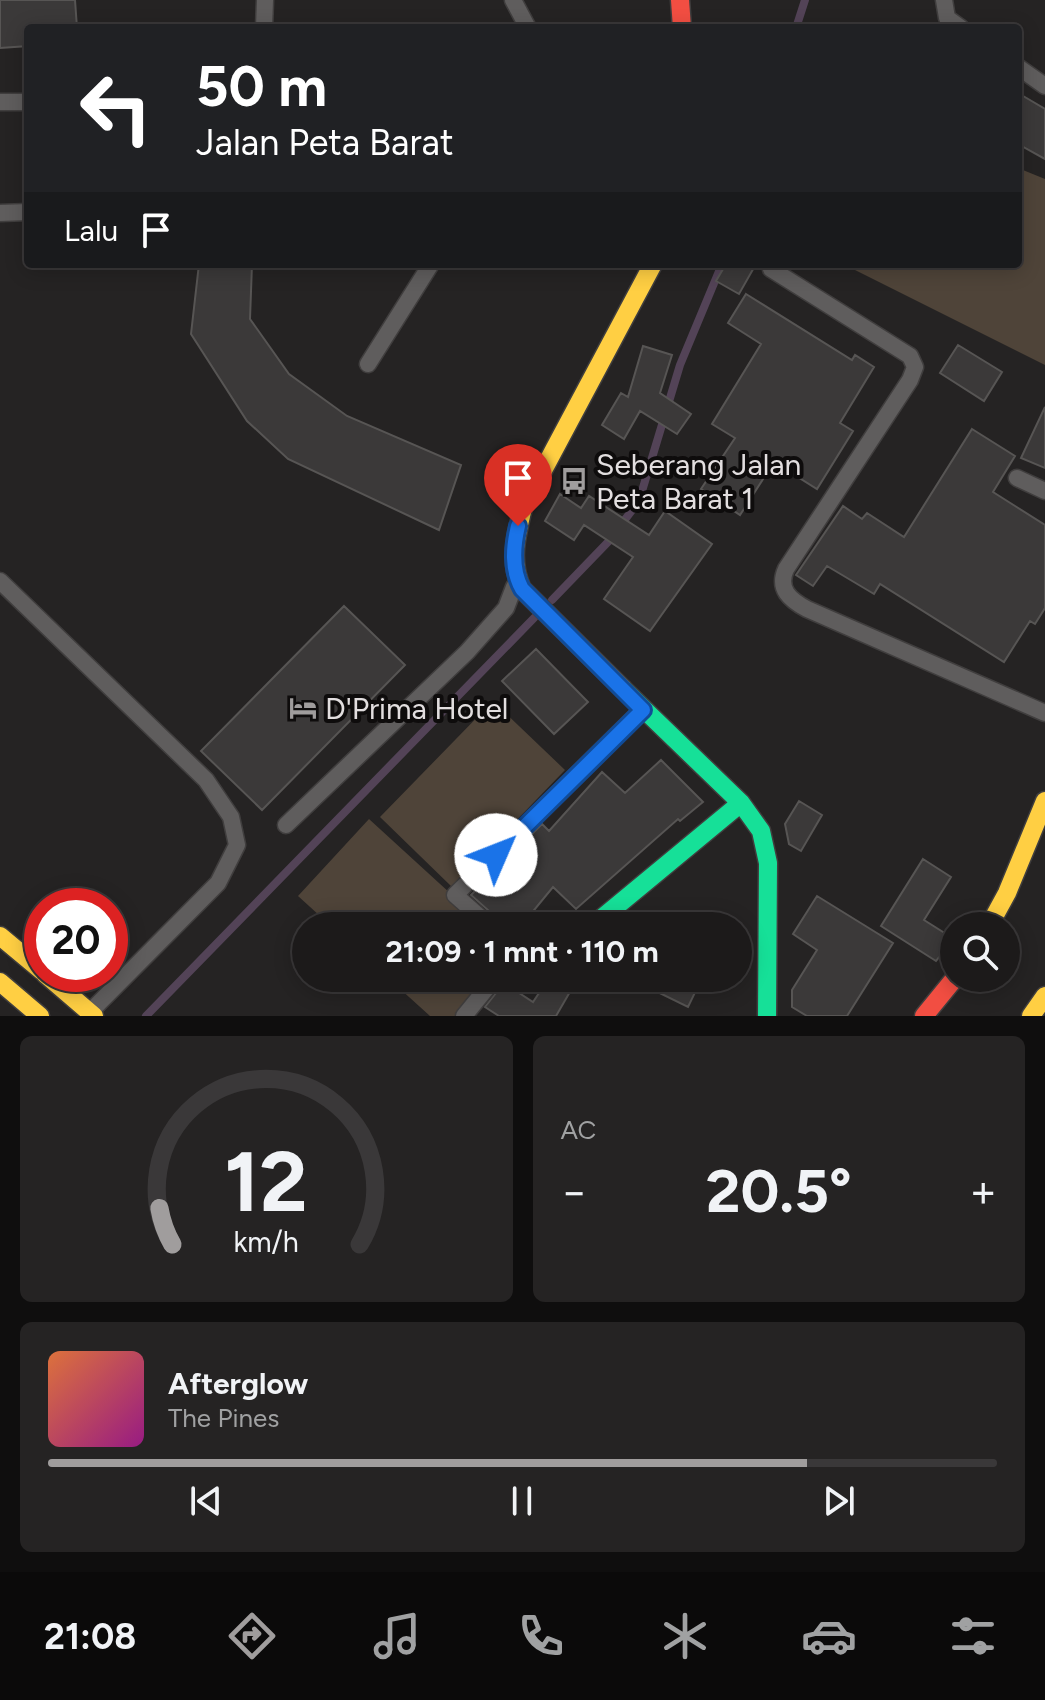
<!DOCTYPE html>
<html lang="id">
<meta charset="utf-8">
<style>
body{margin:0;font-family:Figtree,sans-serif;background:#252323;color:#f1f3f6;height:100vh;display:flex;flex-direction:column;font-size:30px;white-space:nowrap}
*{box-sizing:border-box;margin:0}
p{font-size:26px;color:#a0a1a2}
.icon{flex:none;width:44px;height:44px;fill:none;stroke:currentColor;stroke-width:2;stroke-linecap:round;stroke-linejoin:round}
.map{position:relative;height:1016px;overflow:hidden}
.side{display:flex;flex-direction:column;gap:20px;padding:20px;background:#0f0e0e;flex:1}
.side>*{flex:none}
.guide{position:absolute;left:24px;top:24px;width:998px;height:244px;border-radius:8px;box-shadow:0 4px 20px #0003,0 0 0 2px #3a3839;background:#202124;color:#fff;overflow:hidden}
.fabs{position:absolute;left:940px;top:912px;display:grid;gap:16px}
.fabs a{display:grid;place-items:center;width:80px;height:80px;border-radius:50%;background:#1c1a1a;box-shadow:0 4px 20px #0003,0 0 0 2px #3a3839;font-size:40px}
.speed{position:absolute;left:24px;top:888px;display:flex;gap:16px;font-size:40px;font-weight:700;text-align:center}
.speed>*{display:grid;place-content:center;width:104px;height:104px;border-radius:50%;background:#1c1a1a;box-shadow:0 4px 20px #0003,0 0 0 2px #3a3839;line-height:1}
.speed .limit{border:12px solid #d22;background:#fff;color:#111}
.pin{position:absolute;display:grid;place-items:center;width:68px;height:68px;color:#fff;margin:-82px -34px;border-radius:50% 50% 50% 0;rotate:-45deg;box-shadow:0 0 8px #0007}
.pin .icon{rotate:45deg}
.me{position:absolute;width:88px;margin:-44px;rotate:46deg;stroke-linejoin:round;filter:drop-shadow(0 0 6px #0008)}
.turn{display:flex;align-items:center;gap:28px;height:168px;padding:0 40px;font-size:36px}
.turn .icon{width:104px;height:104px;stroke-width:2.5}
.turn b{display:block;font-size:56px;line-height:68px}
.then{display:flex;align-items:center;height:76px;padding:0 40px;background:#0003;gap:16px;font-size:30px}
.big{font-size:60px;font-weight:700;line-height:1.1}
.side .tile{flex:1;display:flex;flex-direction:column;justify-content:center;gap:12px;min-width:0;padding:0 28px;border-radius:12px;background:#252323}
.side .dial{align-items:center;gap:0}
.dial svg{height:208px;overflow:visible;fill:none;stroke:#3a3839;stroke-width:7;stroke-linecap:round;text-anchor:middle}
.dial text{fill:#f1f3f6;stroke:none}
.song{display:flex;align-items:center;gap:24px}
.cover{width:96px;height:96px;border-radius:12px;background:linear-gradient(135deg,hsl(20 70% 55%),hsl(310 70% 35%))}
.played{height:8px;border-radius:4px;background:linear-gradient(90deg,#a09d9d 80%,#3a3839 80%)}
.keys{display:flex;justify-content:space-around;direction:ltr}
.heat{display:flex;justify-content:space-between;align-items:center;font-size:44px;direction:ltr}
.side .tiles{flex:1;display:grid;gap:20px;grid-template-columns:1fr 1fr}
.tile:last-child{grid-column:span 2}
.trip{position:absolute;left:292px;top:912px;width:460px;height:80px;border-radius:40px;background:#1c1a1a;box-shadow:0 4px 20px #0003,0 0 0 2px #3a3839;font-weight:700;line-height:80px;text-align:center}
.tabs{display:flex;height:128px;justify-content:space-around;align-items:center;background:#0b0a0a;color:#a0a1a2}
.tabs .icon{width:56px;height:56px}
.tabs .on{color:#a09d9d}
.tabs b{font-size:36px;color:#f1f3f6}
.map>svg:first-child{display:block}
</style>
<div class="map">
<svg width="1045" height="1016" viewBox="0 0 1045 1016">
<rect width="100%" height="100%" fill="#252323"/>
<path fill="#4f4439" d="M 1018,168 L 1045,179 L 1045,365 L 843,264 L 1018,264 Z
M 493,701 L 565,770 L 452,887 L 380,817 Z
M 369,819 L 486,926 L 331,926 L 298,896 Z
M 388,978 L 490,978 L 455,1016 L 430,1016 Z"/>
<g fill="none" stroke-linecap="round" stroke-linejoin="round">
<path stroke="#534357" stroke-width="8" d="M 796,28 L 805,0
M 552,600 L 608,542 L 639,501 L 680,365 L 722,264
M 146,1016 L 534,618"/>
</g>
<path fill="#3b3939" stroke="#575554" stroke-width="2" d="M 0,0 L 75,0 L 77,28 L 28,28 L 28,46 L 0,48 Z
M 1018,93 L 1045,109 L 1045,159 L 1018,144 Z
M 199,264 L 252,264 L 250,319 L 289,374 L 347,416 L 461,465 L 439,530 L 288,459 L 247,421 L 191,334 Z
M 726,264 L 756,264 L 739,294 L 716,281 Z
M 746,294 L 852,360 L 855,355 L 874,367 L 840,423 L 853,431 L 817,489 L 774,462 L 740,515 L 701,489 L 735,438 L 712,424 L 761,344 L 728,323 Z
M 958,345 L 1002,372 L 984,401 L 940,373 Z
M 643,346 L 672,355 L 660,393 L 691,414 L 677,434 L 640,411 L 624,439 L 602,425 L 621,393 L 628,397 Z
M 1045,407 L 1045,468 L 1021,458 Z
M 972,429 L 1015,456 L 993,492 L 1045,525 L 1045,608 L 1035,624 L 1030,621 L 1004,662 L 880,584 L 874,594 L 827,566 L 813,586 L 796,575 L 843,506 L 862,519 L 867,513 L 904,537 Z
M 560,494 L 581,508 L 589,496 L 649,535 L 665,511 L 712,544 L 650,631 L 604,599 L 633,557 L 584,525 L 574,540 L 545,521 Z
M 344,606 L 405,665 L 262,810 L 201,751 Z
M 536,649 L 588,702 L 554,734 L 502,681 Z
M 661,760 L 703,802 L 680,821 L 678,819 L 576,909 L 553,887 L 521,926 L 501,926 L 497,918 L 471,895 L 542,824 L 549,831 L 602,772 L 625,793 Z
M 799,801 L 822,815 L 801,851 L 789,844 L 785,824 Z
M 923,859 L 951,877 L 924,920 L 954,939 L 936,961 L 881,926 Z
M 817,896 L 893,943 L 847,1016 L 807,1016 L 792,1007 L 792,990 L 817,950 L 793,934 Z
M 549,978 L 578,978 L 556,1016 L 499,1016 L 485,1007 L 504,983 L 533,1002 Z
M 629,978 L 702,978 L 688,1007 Z"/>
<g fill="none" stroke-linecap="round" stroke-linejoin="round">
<g stroke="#403e3e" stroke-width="19">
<path id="lane" d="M 513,0 L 528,28
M 944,0 L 947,18 L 961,28
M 264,28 L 265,0
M 1018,67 L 1045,86
M 0,102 L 28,102
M 0,213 L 28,212
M 771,269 L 910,356 L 915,367 L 910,380 L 786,569 C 777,589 790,600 807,609 L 1045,713
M 368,364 L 431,264
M 1017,478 L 1045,491
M 0,581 L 206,780 L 231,817 L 237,845 L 218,883 L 91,1011
M 286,825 L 467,652 L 506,608 L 514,587
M 490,926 L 455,895 L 642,710
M 464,1016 L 495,978"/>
</g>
<g stroke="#403e3e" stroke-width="21">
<path id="fast" d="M 623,689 L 741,803 L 761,831 L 768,863 L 767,1016
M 596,923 L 741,803"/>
</g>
<g stroke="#403e3e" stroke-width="21">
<path id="slow" d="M 623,689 L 522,589 C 509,562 516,535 523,508 L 653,264
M 989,926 L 1007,893 L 1045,801
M 0,936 L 42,971
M 45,974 L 94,1016
M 0,982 L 40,1016
M 1031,1016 L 1045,996"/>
</g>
<g stroke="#403e3e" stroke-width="21">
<path id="jam" d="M 680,0 L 682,28
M 924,1016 L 955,978"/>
</g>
<use href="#lane" stroke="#5f5d5d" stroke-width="16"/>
<use href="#fast" stroke="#16e098" stroke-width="18"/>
<use href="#slow" stroke="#ffcf43" stroke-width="18"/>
<use href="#jam" stroke="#f24e42" stroke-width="18"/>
</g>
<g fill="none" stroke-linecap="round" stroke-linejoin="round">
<g stroke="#114b97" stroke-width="20">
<path id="route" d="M 496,855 L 643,710 L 522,589 C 511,569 513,547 518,526"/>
</g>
<use href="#route" stroke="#1a73e8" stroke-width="14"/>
</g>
<defs>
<g id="bus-bare" transform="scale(2.16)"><path d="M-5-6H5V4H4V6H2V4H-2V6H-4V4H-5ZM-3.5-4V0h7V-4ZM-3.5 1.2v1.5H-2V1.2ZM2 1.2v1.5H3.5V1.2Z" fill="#a09d9d" stroke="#0e0c0c" stroke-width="2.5" paint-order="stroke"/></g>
<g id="hotel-bare" transform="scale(2.16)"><path d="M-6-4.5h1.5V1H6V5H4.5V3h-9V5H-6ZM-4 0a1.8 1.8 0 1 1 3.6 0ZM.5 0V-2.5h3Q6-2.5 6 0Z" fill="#a09d9d" stroke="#0e0c0c" stroke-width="2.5" paint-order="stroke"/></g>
</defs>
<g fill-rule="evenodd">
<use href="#bus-bare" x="574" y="481"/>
<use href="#hotel-bare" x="303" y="708"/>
</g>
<g text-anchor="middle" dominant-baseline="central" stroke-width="8" stroke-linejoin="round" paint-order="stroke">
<g font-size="30" fill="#e2dedf" stroke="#0e0c0c" text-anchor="start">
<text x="596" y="464">Seberang Jalan<tspan x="596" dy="34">Peta Barat 1</tspan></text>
<text x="325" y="708">D'Prima Hotel</text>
</g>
</g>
</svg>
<div class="fabs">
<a><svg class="icon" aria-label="search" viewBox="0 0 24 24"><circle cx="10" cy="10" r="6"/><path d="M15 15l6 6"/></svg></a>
</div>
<div class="speed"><div class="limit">20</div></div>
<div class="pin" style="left:518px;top:526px;background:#d93025"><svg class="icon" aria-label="arrive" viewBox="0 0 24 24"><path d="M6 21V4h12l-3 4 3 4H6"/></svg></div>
<svg class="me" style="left:496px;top:855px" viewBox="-20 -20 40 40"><circle r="19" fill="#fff"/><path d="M0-13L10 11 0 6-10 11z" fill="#1a73e8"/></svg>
<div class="trip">21:09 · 1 mnt · 110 m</div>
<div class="guide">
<div class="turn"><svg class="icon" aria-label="left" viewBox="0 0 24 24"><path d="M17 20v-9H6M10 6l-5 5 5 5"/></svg><div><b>50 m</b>Jalan Peta Barat</div></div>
<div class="then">Lalu<svg class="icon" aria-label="arrive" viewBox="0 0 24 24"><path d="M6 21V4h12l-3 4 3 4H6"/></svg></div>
</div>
</div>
<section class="side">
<div class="tiles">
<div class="tile dial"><svg viewBox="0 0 100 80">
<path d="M14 69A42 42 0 1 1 86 69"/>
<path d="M14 69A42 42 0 0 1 9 55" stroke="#a09d9d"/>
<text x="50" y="56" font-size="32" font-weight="700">12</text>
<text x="50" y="72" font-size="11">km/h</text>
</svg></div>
<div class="tile"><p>AC</p>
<div class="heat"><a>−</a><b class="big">20.5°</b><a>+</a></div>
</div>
<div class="tile">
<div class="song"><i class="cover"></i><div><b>Afterglow</b><p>The Pines</p></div></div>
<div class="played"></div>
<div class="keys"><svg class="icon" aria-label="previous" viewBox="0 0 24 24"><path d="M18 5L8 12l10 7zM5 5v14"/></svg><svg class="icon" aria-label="pause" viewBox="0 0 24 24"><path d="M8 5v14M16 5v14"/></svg><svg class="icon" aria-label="next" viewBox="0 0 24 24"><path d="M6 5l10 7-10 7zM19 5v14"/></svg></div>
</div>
</div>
</section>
<nav class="tabs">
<b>21:08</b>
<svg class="icon on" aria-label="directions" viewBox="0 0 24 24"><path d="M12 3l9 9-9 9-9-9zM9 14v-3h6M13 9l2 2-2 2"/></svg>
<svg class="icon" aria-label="music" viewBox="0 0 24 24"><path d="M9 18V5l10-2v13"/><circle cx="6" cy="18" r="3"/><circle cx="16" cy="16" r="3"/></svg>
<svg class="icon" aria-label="phone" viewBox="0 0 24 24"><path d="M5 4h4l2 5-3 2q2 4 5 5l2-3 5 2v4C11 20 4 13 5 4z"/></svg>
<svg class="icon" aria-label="climate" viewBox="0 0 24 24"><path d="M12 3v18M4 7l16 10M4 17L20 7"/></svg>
<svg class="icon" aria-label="car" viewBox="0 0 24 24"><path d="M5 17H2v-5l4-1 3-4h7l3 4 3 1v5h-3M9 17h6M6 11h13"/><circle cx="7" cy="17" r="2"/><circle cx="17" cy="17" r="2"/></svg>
<svg class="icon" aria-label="filters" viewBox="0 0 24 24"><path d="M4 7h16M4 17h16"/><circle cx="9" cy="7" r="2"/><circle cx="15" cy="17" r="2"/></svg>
</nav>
